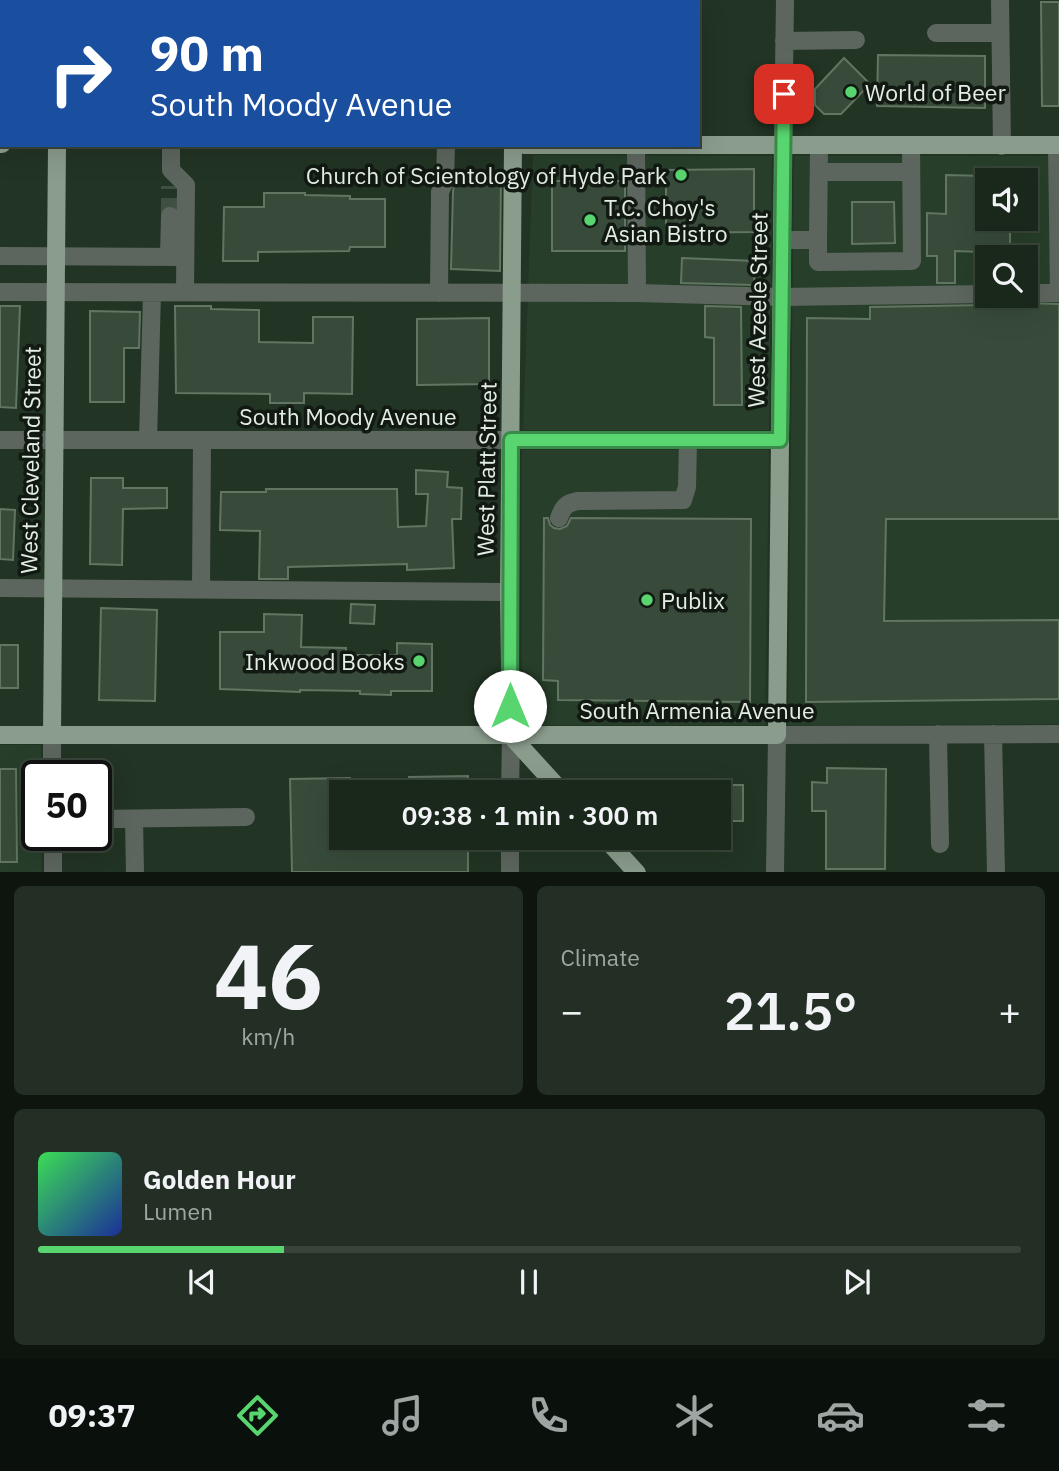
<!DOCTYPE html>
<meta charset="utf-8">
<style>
body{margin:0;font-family:"IBM Plex Sans",sans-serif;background:#232f24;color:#f1f3f6;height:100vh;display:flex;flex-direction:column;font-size:26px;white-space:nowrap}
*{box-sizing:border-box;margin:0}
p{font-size:23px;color:#9fa5a3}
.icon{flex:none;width:38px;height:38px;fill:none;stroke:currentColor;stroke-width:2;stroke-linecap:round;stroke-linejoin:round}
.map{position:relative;height:872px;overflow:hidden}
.panel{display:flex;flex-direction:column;gap:14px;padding:14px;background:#0e150f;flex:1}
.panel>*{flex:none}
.banner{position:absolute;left:0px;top:0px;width:700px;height:147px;box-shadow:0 7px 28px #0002,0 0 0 2px #38443a;background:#1a4fa0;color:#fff;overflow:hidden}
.tools{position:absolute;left:975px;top:168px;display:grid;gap:14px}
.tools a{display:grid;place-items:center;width:63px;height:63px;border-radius:0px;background:#1a271b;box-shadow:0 7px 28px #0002,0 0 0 2px #38443a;font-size:35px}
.speed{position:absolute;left:21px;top:760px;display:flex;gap:14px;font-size:35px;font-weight:700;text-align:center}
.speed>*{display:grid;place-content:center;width:91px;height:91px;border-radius:50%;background:#1a271b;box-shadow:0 7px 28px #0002,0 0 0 2px #38443a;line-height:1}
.speed .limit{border:4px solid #111;border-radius:10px;background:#fff;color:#111}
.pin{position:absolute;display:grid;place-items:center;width:60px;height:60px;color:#fff;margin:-30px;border-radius:14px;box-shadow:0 4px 10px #0006}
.me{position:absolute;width:77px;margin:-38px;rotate:0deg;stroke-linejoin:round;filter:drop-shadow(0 0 5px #0008)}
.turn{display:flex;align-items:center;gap:24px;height:147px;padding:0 35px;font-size:32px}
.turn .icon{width:91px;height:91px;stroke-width:2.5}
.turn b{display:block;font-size:49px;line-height:60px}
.big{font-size:52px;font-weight:600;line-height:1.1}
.panel .widget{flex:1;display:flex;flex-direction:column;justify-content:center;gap:10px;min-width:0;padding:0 24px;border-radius:10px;background:#232f24}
.panel .dial{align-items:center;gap:0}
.dial b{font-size:91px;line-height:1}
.song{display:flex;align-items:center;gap:21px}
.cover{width:84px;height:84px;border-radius:10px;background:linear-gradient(135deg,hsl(130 70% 55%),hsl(230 70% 35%))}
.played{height:7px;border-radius:4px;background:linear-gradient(90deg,#58d56f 25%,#38443a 25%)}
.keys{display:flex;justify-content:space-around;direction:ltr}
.heat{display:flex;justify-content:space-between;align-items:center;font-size:38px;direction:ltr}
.panel .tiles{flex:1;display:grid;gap:14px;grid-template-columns:1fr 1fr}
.widget:last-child{grid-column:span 2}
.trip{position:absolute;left:329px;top:780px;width:402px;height:70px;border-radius:0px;background:#1a271b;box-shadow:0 7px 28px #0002,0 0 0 2px #38443a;font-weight:600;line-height:70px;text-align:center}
.tab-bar{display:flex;height:112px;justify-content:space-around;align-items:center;background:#0a100b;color:#9fa5a3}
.tab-bar .icon{width:49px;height:49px}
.tab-bar .current{color:#58d56f}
.tab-bar b{font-size:32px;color:#f1f3f6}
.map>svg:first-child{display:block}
</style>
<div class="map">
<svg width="1059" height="873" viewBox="0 0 1059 873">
<rect width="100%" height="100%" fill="#223424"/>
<path fill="#273f2a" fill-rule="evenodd" d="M 533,155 L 772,156 L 769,430 L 523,430 Z
M 794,156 L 1059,156 L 1059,724 L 788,725 ZM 987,180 L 1026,180 L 1026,219 L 987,219 ZM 987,257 L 1026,257 L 1026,296 L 987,296 Z
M 522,450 L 769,450 L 765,725 L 522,725 Z
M 0,745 L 41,745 L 41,775 L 37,775 L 37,835 L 42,835 L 42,872 L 0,872 Z"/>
<path fill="#384b3a" stroke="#617562" stroke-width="2" d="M 1041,2 L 1059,2 L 1059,106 L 1042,106 Z
M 878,55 L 985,56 L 985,108 L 877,106 Z
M 844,58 L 870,84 L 841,114 L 824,114 L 815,105 L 815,89 Z
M 754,169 L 754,232 L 666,233 L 666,170 Z
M 457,173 L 501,174 L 500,271 L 451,269 L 453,191 Z
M 946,175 L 987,176 L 987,219 L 1010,219 L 1010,253 L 955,251 L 955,283 L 937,283 L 937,256 L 927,256 L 927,213 L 946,214 Z
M 552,181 L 625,181 L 625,251 L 552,251 Z
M 264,193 L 305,193 L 305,195 L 350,196 L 350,199 L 385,199 L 385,247 L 350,247 L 349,251 L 258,252 L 258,261 L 223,261 L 224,207 L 264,207 Z
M 852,202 L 894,202 L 895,243 L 852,244 Z
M 682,258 L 755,261 L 754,285 L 681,283 Z
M 994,302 L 1059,304 L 1059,519 L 886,519 L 884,621 L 1059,620 L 1059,699 L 806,702 L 807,318 L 870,319 L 870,307 L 987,305 Z
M 0,306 L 20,306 L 16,408 L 0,407 Z
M 175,306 L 211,306 L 211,309 L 259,310 L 259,342 L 313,343 L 313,317 L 353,317 L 352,394 L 304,393 L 304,403 L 270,403 L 270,394 L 176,393 Z
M 705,306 L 741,307 L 742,405 L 714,405 L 714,338 L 705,337 Z
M 90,311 L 140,312 L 139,348 L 124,348 L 124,402 L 90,402 Z
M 489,318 L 489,384 L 417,385 L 417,319 Z
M 416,470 L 448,472 L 447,487 L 462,488 L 461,519 L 452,519 L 454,568 L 407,570 L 407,564 L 288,567 L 288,579 L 259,579 L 260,531 L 220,530 L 221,492 L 266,492 L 266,489 L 397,489 L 398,527 L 426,526 L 428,494 L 416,494 Z
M 91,478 L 123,478 L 123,488 L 167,488 L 167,508 L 123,509 L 122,565 L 90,564 Z
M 0,509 L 15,510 L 13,560 L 0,559 Z
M 544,518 L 548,518 L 550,525 L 554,528 L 560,529 L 567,526 L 571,518 L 751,519 L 750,702 L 558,700 L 558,681 L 543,680 Z
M 351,604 L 375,605 L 374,624 L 350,623 Z
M 101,608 L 157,610 L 155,701 L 99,700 Z
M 264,614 L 302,615 L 301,647 L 346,648 L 346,655 L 397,655 L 397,643 L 432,644 L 432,691 L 391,691 L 391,695 L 360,694 L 360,691 L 300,690 L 300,692 L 220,689 L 220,632 L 264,632 Z
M 0,645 L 18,645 L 18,688 L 0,688 Z
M 827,768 L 886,769 L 885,869 L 826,869 L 826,811 L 812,811 L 812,782 L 827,783 Z
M 0,769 L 16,769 L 17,862 L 0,862 Z
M 468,776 L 468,793 L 409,793 L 409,777 Z
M 350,778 L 350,793 L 341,793 L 341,810 L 331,810 L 330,849 L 366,849 L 365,838 L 395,838 L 395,849 L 425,848 L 425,838 L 468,838 L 468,872 L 292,872 L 290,779 Z
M 719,785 L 743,785 L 743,821 L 719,821 Z"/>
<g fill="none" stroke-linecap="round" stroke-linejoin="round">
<path stroke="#3f5041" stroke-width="18" stroke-dasharray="18 9" stroke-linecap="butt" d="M 170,216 L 170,186"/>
<path stroke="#5d665e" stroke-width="18" d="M 624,0 L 625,2
M 1000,0 L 1002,146
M 199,2 L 199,0
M 936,33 L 1000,33
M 0,38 L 2,38
M 784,41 L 856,40
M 171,145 L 171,170 L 186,185 L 185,292
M 636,146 L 637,293
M 783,146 L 785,0
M 819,172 L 911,172
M 782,240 L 818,240 L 819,147
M 818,240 L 818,262 L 912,261 L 911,146
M 0,256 L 185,257
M 169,257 L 170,216
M 0,292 L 637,293 L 782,297 L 987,294
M 439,293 L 440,192 L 445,181 L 446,145
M 1026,293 L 1059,293 L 1057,145
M 0,440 L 780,440
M 148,440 L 152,293
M 559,518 C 563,507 566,503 578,501 L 683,500 L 687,487 L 688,440
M 0,588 L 509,592
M 201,589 L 202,440
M 938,734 L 940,844
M 993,734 L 996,873
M 52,735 L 52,775
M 510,793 L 511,736
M 96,819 L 246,817
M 134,819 L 135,873
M 53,835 L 53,873
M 510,873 L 510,838
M 775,873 L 777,735 L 1059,734"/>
<path stroke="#8a9c8b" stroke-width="18" d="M 59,2 L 59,0
M 513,2 L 513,0
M 0,144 L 2,144
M 524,145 L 1059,145
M 0,735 L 777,735 L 783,146
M 52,735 L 57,145
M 511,736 L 509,592 L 513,145
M 511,736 L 563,793
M 605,838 L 637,873"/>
</g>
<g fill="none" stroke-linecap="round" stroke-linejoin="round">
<g stroke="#398a48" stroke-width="18">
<path id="route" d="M 510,706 L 511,440 L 780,440 L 784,94"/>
</g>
<use href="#route" stroke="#58d56f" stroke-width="12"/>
</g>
<g fill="#58d56f" stroke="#111912" stroke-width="2.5">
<circle cx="851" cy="92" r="7"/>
<circle cx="681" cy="175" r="7"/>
<circle cx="590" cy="220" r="7"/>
<circle cx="647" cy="600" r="7"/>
<circle cx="419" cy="661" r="7"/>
</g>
<g text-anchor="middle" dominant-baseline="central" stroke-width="7" stroke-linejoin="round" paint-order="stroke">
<g font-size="23" fill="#e2eee3" stroke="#111912" text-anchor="start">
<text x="865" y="92">World of Beer</text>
<text x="667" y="175" text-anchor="end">Church of Scientology of Hyde Park</text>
<text x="604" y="207">T.C. Choy's<tspan x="604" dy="26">Asian Bistro</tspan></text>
<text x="661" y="600">Publix</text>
<text x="405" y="661" text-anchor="end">Inkwood Books</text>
</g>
<g font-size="23" fill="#e2eee3" stroke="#111912">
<text transform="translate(757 310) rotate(-89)">West Azeele Street</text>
<text x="348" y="416">South Moody Avenue</text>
<text transform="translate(30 460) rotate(-89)">West Cleveland Street</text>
<text transform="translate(486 469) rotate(-89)">West Platt Street</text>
<text x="697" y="710">South Armenia Avenue</text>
</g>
</g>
</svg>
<div class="tools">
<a><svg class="icon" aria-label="sound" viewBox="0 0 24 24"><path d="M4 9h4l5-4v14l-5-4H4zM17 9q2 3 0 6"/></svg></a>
<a><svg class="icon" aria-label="search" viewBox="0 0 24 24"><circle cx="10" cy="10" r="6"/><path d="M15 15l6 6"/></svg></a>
</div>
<div class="speed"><div class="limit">50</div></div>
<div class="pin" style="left:784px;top:94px;background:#d93025"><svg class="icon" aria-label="arrive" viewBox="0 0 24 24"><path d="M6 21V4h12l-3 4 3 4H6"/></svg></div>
<svg class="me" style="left:510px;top:706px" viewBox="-20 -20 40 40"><circle r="19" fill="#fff"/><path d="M0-13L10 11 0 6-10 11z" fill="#58d56f"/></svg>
<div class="trip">09:38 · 1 min · 300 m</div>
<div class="banner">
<div class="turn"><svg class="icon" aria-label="right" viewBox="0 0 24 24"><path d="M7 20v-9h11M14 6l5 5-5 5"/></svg><div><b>90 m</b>South Moody Avenue</div></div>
</div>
</div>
<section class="panel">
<div class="tiles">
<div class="widget dial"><b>46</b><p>km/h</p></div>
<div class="widget"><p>Climate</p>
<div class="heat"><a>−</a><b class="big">21.5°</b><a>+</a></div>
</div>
<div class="widget">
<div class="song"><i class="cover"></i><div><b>Golden Hour</b><p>Lumen</p></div></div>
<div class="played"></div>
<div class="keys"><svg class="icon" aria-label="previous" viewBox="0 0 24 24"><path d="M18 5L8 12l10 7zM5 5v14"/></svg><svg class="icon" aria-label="pause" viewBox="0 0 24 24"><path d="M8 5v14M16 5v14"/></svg><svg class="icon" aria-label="next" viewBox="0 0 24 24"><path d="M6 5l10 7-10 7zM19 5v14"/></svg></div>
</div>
</div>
</section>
<nav class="tab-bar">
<b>09:37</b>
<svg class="icon current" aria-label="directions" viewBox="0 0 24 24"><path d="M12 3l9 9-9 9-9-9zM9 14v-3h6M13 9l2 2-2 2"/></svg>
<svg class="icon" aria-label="music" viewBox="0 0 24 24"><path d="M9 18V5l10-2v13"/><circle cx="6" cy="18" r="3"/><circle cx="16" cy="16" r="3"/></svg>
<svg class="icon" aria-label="phone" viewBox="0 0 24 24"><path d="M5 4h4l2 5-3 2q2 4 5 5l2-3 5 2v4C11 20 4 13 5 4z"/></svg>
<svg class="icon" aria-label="climate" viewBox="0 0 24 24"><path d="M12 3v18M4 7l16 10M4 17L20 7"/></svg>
<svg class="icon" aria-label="car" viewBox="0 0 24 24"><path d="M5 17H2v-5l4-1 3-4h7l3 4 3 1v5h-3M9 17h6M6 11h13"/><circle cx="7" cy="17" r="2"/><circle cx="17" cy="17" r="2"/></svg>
<svg class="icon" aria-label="filters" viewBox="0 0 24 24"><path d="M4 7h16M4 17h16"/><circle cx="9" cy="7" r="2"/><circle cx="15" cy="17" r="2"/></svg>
</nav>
